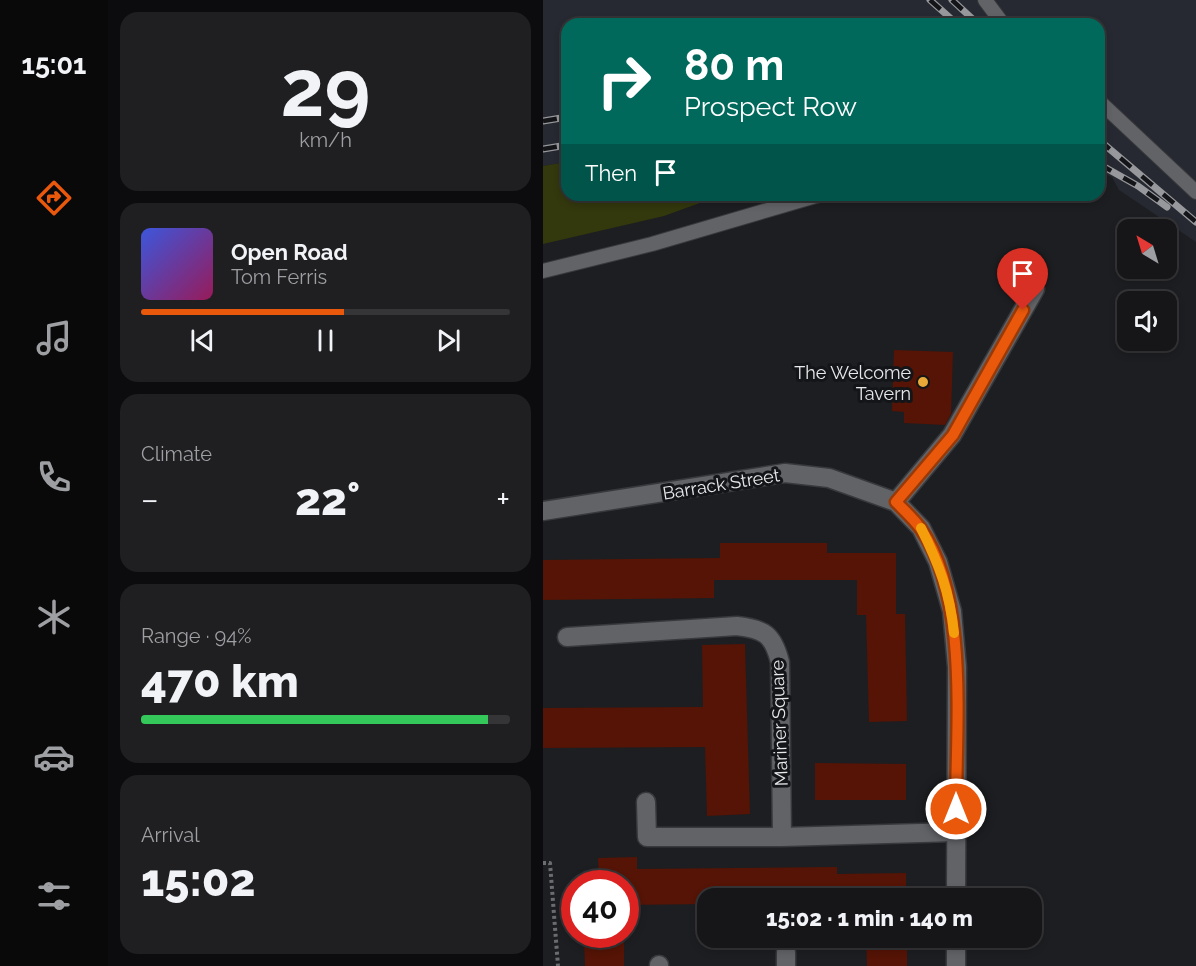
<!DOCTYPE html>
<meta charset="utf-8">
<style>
body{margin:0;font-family:Raleway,sans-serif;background:#1f1f22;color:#f1f3f6;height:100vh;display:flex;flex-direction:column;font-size:22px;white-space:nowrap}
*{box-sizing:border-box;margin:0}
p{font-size:20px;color:#9e9fa2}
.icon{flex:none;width:33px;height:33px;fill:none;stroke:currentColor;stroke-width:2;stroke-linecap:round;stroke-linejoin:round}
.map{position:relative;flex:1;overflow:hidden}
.drawer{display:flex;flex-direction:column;gap:12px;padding:12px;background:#0c0c0e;width:435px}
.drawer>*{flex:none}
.top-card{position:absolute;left:18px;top:18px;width:544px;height:183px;border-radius:18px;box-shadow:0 3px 9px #0003,0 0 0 2px #353538;background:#00695c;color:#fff;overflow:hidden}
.needle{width:39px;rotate:322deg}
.fabs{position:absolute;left:574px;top:219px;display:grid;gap:12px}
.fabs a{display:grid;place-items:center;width:60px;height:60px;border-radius:12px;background:#161619;box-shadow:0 3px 9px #0003,0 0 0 2px #353538;font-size:30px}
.speed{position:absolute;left:18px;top:870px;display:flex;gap:12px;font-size:30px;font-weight:700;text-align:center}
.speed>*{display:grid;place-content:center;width:78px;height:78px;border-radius:50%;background:#161619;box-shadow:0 3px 9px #0003,0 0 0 2px #353538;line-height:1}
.speed .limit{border:9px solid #d22;background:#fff;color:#111}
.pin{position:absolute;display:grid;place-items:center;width:51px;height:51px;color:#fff;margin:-62px -26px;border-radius:50% 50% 50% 0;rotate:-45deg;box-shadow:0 0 6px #0007}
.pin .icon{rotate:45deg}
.me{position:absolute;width:66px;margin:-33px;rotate:0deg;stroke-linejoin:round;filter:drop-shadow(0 0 4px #0008)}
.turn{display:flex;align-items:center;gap:21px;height:126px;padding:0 24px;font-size:27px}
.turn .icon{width:78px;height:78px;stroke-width:2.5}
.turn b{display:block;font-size:42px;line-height:51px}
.then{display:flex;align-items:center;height:57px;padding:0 24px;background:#0003;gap:12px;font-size:22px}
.big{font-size:45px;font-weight:800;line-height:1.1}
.drawer .widget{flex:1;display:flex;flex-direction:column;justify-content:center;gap:9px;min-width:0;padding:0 21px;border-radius:18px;background:#1f1f22}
.drawer .dial{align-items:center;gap:0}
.dial b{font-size:78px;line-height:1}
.song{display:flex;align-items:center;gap:18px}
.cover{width:72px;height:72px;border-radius:9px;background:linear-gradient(135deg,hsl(230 70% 55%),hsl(330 70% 35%))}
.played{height:6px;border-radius:3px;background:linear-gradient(90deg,#ea580c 55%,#353538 55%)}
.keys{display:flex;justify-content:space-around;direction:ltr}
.heat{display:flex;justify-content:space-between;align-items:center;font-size:33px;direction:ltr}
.charge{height:9px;border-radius:4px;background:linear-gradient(90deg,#34c759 94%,#353538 0)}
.trip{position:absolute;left:154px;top:888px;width:345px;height:60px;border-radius:18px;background:#161619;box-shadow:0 3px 9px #0003,0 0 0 2px #353538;font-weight:800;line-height:60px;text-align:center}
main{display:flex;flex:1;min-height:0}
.dock{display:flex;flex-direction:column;width:108px;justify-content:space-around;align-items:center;background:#09090a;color:#9e9fa2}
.dock .icon{width:42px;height:42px}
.dock .on{color:#ea580c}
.dock b{font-size:27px;color:#f1f3f6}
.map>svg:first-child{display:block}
</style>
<main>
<nav class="dock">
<b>15:01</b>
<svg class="icon on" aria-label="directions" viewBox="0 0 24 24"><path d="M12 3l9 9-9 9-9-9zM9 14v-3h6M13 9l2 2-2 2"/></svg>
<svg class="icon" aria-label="music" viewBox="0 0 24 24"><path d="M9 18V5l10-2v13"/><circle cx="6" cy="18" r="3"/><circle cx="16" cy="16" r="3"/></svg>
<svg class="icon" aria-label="phone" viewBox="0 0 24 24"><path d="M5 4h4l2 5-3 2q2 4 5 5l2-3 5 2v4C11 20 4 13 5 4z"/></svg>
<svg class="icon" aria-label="climate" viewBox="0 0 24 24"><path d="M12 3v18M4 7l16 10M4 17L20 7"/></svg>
<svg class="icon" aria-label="car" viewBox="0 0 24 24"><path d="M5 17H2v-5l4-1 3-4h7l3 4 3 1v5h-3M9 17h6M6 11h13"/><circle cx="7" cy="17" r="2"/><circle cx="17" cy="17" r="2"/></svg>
<svg class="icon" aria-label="filters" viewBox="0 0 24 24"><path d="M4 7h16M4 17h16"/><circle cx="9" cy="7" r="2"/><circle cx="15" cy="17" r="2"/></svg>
</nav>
<section class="drawer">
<div class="widget dial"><b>29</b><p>km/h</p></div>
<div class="widget">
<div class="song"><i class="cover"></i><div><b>Open Road</b><p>Tom Ferris</p></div></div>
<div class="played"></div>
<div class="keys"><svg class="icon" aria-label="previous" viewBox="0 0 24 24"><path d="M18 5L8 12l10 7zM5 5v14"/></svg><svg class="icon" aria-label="pause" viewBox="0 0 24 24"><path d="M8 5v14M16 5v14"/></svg><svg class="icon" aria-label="next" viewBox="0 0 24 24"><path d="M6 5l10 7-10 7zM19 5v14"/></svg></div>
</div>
<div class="widget"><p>Climate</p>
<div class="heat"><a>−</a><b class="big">22°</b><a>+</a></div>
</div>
<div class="widget"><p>Range · 94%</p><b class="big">470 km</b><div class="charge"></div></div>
<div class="widget"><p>Arrival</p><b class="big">15:02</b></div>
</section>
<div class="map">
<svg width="653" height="966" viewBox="0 0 653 966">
<rect width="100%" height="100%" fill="#1d1e21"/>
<path fill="#262931" d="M 0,0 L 653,0 L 653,242 L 576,190 L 569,177 L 557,172 L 556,24 L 24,24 L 24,162 L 0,166 Z"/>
<path fill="#33380d" d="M 24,162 L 24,195 L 176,196 L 121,216 L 0,244 L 0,166 Z"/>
<path fill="#551405" d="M 351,350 L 410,352 L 408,414 L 402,425 L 361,423 L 361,412 L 349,411 Z
M 177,543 L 284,543 L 284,553 L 353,553 L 353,614 L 362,614 L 364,721 L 326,722 L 323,615 L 314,615 L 314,580 L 171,580 L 171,598 L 0,600 L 0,560 L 177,558 Z
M 202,644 L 207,814 L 164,816 L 162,747 L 0,748 L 0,708 L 160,707 L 159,645 Z
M 272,763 L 363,764 L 363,800 L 272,800 Z
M 94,857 L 94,869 L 294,867 L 294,874 L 363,873 L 363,898 L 165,898 L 165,904 L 82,905 L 82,884 L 56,884 L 55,858 Z
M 323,938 L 364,938 L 364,966 L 324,966 Z
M 81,939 L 81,966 L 42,966 L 41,940 Z"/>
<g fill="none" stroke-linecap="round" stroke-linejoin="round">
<g stroke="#38393c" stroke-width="16">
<path id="service" d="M 442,0 L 460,24
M 556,101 L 653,192
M 0,271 L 109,244 L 276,195"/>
</g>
<g stroke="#38393c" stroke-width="21">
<path id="minor" d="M 353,502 L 409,435 L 492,289
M 24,637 L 194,626 C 222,629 230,635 237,662 L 239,837
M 103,802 L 104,837 L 239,837 L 413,832
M 243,952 L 243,966
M 116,965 L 116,966"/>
</g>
<g stroke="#38393c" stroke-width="21">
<path id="tertiary" d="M 0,511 L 242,473 L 286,478 L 353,502 L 378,528 L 395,562 L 409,611 L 414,667 L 413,898
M 413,966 L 413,938"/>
</g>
<path stroke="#6b6c6f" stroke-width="4" stroke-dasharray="3 3" stroke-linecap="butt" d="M 0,863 L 7,863 L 15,966"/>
<use href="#service" stroke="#616367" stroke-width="14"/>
<use href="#minor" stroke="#616367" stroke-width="18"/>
<use href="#tertiary" stroke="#616367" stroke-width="18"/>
<g stroke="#97989b" stroke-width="7">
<path id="rail" d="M 387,0 L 414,24
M 409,0 L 435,24
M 0,121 L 24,117
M 556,140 L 653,222
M 0,149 L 24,145
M 556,164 L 595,186 L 624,207"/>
</g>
<use href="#rail" stroke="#141518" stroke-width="4.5" stroke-dasharray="14" stroke-linecap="butt"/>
</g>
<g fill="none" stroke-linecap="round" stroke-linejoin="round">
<g stroke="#983908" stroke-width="15">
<path id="route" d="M 413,809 C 413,726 426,599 378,529 C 371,519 361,510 353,502 L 410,435 L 480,310"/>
</g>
<use href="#route" stroke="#ea580c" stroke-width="10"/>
<path stroke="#f59e0b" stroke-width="10" d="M 378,528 C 396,564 407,593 411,633"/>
</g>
<circle fill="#eaaa38" stroke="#141518" stroke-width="2" cx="380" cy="382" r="6"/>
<g text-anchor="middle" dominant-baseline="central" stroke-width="6" stroke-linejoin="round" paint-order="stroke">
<g font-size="18" fill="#e7e8ea" stroke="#141518" text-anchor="end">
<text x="368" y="372">The Welcome<tspan x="368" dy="21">Tavern</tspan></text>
</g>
<g font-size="18" fill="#e7e8ea" stroke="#141518">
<text transform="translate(178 484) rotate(-9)">Barrack Street</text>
<text transform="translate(236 723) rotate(-92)">Mariner Square</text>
</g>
</g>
</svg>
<div class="fabs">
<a><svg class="needle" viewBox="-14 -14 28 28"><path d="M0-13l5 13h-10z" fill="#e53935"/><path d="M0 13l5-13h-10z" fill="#9e9fa2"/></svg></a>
<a><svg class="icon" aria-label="sound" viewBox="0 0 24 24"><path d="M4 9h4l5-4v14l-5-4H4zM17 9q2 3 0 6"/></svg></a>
</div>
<div class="speed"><div class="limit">40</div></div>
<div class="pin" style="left:480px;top:310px;background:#d93025"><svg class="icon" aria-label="arrive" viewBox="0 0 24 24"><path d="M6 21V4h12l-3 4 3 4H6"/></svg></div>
<svg class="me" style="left:413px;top:809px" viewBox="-20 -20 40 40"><circle r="17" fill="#ea580c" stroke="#fff" stroke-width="3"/><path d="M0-11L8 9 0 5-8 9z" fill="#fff"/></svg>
<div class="trip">15:02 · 1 min · 140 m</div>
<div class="top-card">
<div class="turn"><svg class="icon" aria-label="right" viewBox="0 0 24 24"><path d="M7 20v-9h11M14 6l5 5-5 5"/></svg><div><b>80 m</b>Prospect Row</div></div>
<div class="then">Then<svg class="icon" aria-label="arrive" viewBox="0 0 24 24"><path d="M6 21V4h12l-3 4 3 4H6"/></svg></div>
</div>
</div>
</main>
